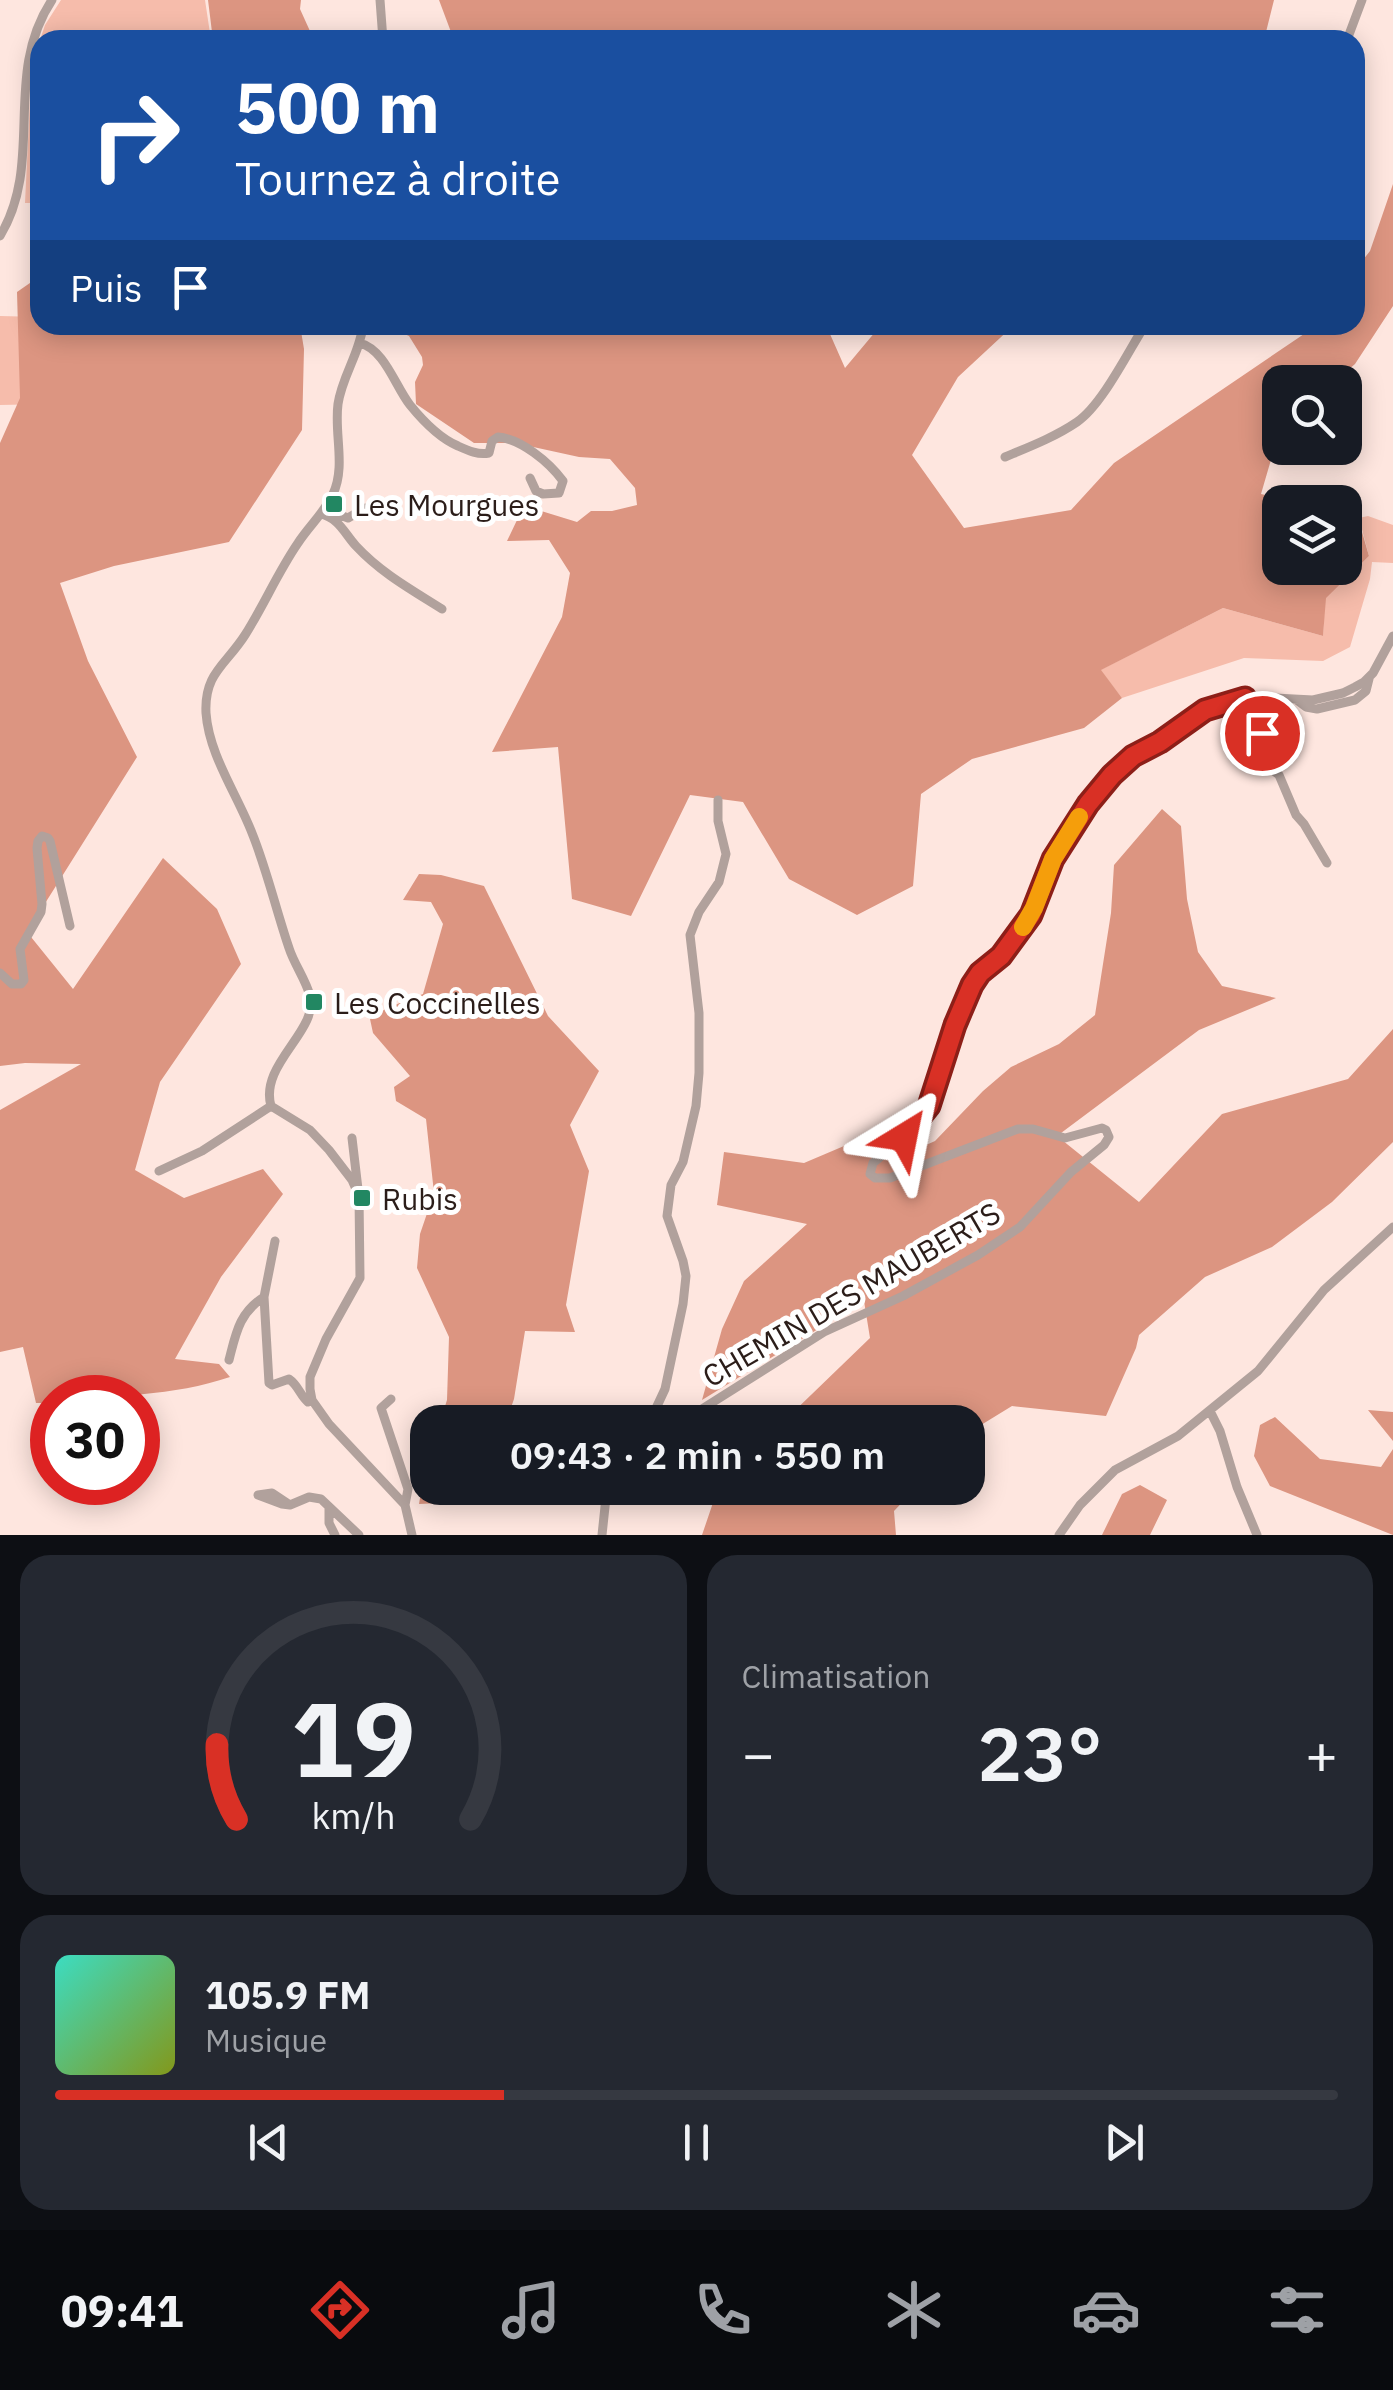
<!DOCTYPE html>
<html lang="fr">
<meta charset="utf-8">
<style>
body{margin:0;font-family:"IBM Plex Sans",sans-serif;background:#242831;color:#f1f3f6;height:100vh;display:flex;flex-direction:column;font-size:38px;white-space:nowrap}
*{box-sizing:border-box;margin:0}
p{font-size:32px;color:#9ea1a6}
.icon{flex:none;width:55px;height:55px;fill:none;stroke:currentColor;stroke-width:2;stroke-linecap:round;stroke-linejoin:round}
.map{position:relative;height:1535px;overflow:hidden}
.sheet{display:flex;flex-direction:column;gap:20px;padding:20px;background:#0d0f14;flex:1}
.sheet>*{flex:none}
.top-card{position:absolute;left:30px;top:30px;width:1335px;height:305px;border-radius:30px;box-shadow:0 5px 25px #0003;background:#1a4fa0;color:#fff;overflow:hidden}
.fabs{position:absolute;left:1262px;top:365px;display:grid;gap:20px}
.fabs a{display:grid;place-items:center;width:100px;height:100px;border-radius:20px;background:#171b24;box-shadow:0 5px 25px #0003;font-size:50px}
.speed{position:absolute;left:30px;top:1375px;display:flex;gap:20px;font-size:50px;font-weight:700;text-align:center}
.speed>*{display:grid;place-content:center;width:130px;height:130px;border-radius:50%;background:#171b24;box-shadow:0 5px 25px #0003;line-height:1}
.speed .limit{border:15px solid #d22;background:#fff;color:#111}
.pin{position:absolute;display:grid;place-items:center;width:85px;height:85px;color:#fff;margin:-42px;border:5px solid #fff;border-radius:50%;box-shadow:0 2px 10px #0007}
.me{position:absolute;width:110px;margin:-55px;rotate:35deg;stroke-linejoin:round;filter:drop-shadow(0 0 8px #0008)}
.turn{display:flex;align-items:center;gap:35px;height:210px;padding:0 40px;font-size:45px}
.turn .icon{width:130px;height:130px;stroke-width:2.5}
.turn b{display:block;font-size:70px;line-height:85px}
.then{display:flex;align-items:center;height:95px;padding:0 40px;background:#0003;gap:20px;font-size:38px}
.big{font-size:75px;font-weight:600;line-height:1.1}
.sheet .card{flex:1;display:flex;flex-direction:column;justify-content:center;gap:15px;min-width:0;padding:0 35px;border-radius:30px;background:#242831}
.sheet .dial{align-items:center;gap:0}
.dial svg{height:260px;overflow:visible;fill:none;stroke:#363941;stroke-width:7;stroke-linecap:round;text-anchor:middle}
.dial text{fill:#f1f3f6;stroke:none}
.song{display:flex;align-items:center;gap:30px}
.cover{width:120px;height:120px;border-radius:15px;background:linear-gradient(135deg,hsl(170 70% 55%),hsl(70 70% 35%))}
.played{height:10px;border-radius:5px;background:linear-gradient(90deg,#d93025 35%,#363941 35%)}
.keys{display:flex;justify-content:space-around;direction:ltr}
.heat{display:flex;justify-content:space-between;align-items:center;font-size:55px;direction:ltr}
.sheet .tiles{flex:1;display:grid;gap:20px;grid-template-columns:1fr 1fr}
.card:last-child{grid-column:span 2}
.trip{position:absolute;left:410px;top:1405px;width:575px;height:100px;border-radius:30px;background:#171b24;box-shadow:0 5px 25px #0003;font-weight:600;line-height:100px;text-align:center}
.dock{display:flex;height:160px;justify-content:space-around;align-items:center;background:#090b0e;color:#9ea1a6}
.dock .icon{width:70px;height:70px}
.dock .on{color:#d93025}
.dock b{font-size:45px;color:#f1f3f6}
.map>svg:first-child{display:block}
</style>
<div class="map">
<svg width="1393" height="1535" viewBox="0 0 1393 1535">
<rect width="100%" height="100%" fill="#fee6df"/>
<path fill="#f6bcab" d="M 61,0 L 205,0 L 211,40 L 40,40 L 45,25 Z
M 40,41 L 40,203 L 25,203 L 31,81 L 34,58 Z
M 0,316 L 40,317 L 49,404 L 0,405 Z
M 1368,516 L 1393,525 L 1393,563 L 1372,562 L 1370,579 L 1350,647 L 1323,661 L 1244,658 L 1122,698 L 1100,670 L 1223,608 L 1323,636 L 1325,598 L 1369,556 L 1359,518 Z"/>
<path fill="#dc9581" d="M 208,0 L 301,0 L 300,9 L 314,40 L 213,40 Z
M 439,0 L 1274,0 L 1264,40 L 454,40 Z
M 1393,184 L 1393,306 L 1355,364 L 1334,382 L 1280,382 L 1280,429 L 1261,494 L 1295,502 L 1280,502 L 1280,568 L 1345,568 L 1345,514 L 1358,518 L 1369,556 L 1326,598 L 1323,636 L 1223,608 L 1101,670 L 1122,698 L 1084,728 L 972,759 L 921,794 L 913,886 L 857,915 L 789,879 L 743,802 L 690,795 L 631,916 L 572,899 L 558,747 L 492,752 L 562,617 L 570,573 L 549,540 L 507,541 L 518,518 L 538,510 L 577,522 L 591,511 L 612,511 L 637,505 L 635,488 L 610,459 L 579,457 L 515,443 L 474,443 L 416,404 L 415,382 L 423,365 L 422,357 L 409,336 L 389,327 L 390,325 L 826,325 L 845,368 L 881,325 L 1014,325 L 958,377 L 912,455 L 964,528 L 1071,510 L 1114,463 L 1307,332 L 1312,325 L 1355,325 L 1355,270 L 1370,251 Z
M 40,276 L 40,325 L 300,325 L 304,349 L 302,430 L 229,542 L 114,566 L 60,583 L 88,661 L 137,757 L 27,932 L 73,989 L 163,858 L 217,909 L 241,964 L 160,1082 L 135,1170 L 184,1198 L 263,1169 L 283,1194 L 221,1277 L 175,1359 L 219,1364 L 230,1377 C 174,1396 111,1397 52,1398 L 52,1403 L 36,1403 L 23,1347 L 0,1352 L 0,1110 L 81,1064 L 25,1063 L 0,1066 L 0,443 L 20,398 L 17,292 Z
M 1162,809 L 1181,826 L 1187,899 L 1198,952 L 1222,986 L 1276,998 L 1199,1030 L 1057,1136 L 1139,1202 L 1222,1114 L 1348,1079 L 1393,1029 L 1393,1142 L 1332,1202 L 1272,1247 L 1205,1277 L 1139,1335 L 1136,1348 L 1106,1416 L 1012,1406 L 968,1433 L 968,1422 L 783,1422 L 870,1338 L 864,1301 L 702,1400 L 722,1329 L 744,1281 L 807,1224 L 717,1205 L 724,1152 L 804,1163 L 844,1146 L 895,1159 L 935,1141 L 983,1091 L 1011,1067 L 1059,1044 L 1095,1015 L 1111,913 L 1114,865 Z
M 419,874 L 441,875 L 484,886 L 548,1016 L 599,1071 L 570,1125 L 589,1171 L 566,1305 L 575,1332 L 525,1331 L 514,1399 L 506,1422 L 440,1422 L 447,1400 L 449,1337 L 417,1268 L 420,1234 L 434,1193 L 426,1119 L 396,1101 L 394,1087 L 410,1076 L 373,1033 L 370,1019 L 387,1008 L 423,994 L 443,924 L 431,902 L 403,900 Z
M 1368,1410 L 1393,1412 L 1393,1441 Z
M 1275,1417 L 1320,1459 L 1381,1467 L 1393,1449 L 1393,1535 L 1270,1486 L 1254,1456 L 1260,1425 Z
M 1140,1485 L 1167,1500 L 1150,1535 L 1102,1535 L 1122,1494 Z
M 444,1488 L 476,1488 L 464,1502 L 419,1504 L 421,1492 Z
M 718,1488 L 916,1488 L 894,1511 L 896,1535 L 702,1535 Z"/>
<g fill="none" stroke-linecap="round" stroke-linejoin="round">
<path stroke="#b1a19c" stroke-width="9" d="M 380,0 L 383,40
M 1347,40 L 1362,0
M 0,236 C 45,162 2,75 52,0
M 363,325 C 360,353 342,376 338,404 C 334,434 346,466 333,494 C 324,513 309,526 298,543 C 278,572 264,605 245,635 C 226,665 204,673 206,713 C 209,755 237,794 252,833 C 267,870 276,910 289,948 C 294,964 306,980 310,996 C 319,1031 259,1064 271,1106 L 310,1130 L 329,1150 L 352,1180 L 359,1196 L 360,1278 L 326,1339 L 310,1377 L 310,1389 L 312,1400 L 329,1424 L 405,1505 L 412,1535
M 360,343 C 385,350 395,386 410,405 C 423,421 439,438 458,446 C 469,451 478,455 489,453 L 492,441 L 498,437 C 521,439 549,462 563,481 L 559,493 L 543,494 L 536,491 L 530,478
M 1005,457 C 1029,447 1055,437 1077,422 C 1102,405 1128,352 1145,325
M 332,512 L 348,518 L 365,508
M 321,514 C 340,519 344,533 356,546 C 381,573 412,590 442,609
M 1245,698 L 1262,733 L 1259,752 L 1261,761 L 1279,775 L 1296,815 L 1304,824 L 1327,863
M 1298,701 L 1306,707 L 1317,709 L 1355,700 L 1366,691 L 1369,679
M 0,973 L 12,984 L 21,984 L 24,980 L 20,949 L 41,912 L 42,904 L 37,848 L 38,841 L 42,836 L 48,838 L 50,841 L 70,926
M 352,1138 L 358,1189
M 159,1171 L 202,1151 L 271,1106
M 275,1241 L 264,1297 L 269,1383 L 272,1385 L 289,1379 C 298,1385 300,1395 308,1402 L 312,1400
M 229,1360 C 236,1333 239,1313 264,1297
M 391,1399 L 381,1408 L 408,1489 L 405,1505
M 1210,1411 L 1220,1431 L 1237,1487 L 1257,1535
M 651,1422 L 651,1419 L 665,1389 L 683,1304 L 686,1276 L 683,1261 L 667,1216 L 671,1185 L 683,1162 L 696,1106 L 699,1073 L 699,1013 L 690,935 L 699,912 L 719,882 L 726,854 L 718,821 L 718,800
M 657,1422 L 702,1409 L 824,1332 L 903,1296 L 978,1255 L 1020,1227 L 1071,1172 L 1104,1145 L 1109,1137 L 1106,1130 L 1102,1128 L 1065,1138 L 1033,1129 L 1018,1129 L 890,1178 L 875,1178 L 870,1174 L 873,1163 L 904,1137 L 929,1106 L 955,1025 L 972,985 L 981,973 L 1001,956 L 1027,922 L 1061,845 L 1088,804 L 1112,775 L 1133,756 L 1160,741 L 1205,710 L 1231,701 L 1254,697 L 1313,700 L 1343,693 L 1355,687 L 1364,682 L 1373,673 L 1393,636
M 290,1505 L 272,1493 L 258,1495 L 282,1504 L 290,1505 L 309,1497 L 321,1499 L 359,1535
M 329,1509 L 329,1523 L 335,1535
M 602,1535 L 607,1488
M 1059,1535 L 1080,1505 L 1115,1470 L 1178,1436 L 1258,1371 L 1324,1290 L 1393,1227"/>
</g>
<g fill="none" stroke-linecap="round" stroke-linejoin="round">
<g stroke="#8d1f18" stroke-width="25">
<path id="route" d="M 904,1137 L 929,1106 L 955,1025 L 972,985 L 980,973 L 1001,956 L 1031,915 L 1053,859 L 1088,804 L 1112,775 L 1133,756 L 1160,742 L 1205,710 L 1245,698 L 1262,733"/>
</g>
<use href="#route" stroke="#d93025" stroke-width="18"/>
<path stroke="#f59e0b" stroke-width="18" d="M 1023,927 L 1034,908 L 1053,859 L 1079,817"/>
</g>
<g fill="#228762" stroke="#fff" stroke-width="4">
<rect x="324" y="494" width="20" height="20" rx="5"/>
<rect x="304" y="992" width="20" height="20" rx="5"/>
<rect x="352" y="1188" width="20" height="20" rx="5"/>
</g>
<g text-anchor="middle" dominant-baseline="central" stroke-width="10" stroke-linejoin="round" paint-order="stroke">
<g font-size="30" fill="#2b1d19" stroke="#fff" text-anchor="start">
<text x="354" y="504">Les Mourgues</text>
<text x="334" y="1002">Les Coccinelles</text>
<text x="382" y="1198">Rubis</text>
</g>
<g font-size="30" fill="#2b1d19" stroke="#fff">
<text transform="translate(851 1294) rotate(-30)">CHEMIN DES MAUBERTS</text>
</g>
</g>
</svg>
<div class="fabs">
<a><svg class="icon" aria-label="search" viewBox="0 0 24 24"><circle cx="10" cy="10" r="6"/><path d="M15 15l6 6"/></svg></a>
<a><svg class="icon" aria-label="layers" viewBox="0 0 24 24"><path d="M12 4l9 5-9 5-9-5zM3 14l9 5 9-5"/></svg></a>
</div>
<div class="speed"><div class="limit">30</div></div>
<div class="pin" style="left:1262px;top:733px;background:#d93025"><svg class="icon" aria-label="arrive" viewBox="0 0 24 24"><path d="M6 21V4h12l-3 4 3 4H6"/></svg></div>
<svg class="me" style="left:904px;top:1137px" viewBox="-20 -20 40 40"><path d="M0-17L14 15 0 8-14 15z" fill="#d93025" stroke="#fff" stroke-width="4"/></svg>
<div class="trip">09:43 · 2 min · 550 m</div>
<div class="top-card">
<div class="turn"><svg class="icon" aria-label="right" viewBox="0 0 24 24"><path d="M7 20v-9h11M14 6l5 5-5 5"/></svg><div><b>500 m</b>Tournez à droite</div></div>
<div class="then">Puis<svg class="icon" aria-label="arrive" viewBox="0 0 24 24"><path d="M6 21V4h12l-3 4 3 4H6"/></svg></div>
</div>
</div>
<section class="sheet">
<div class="tiles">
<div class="card dial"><svg viewBox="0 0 100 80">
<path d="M14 69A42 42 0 1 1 86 69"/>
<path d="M14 69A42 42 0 0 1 8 46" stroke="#d93025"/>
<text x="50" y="56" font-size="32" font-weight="700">19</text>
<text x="50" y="72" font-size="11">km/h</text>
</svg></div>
<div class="card"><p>Climatisation</p>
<div class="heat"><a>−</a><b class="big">23°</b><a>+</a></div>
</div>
<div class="card">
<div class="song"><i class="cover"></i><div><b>105.9 FM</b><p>Musique</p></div></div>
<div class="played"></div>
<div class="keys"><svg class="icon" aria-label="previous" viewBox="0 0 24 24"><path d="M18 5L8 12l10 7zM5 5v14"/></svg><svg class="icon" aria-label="pause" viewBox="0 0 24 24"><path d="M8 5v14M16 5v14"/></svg><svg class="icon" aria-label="next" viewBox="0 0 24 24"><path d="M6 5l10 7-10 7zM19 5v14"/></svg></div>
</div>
</div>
</section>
<nav class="dock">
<b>09:41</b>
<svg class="icon on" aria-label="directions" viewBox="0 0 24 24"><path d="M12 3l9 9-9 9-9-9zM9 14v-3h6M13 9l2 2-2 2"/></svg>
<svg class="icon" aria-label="music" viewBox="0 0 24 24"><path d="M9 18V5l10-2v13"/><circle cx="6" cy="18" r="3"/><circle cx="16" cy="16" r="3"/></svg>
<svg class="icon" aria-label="phone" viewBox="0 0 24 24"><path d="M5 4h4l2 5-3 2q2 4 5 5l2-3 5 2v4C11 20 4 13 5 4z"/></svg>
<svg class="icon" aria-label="climate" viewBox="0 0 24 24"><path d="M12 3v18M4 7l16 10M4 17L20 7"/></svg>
<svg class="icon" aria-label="car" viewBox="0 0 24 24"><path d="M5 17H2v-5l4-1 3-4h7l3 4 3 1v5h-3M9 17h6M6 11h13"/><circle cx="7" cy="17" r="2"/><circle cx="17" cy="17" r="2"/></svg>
<svg class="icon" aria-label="filters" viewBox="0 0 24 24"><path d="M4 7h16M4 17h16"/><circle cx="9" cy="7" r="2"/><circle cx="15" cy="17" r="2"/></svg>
</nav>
